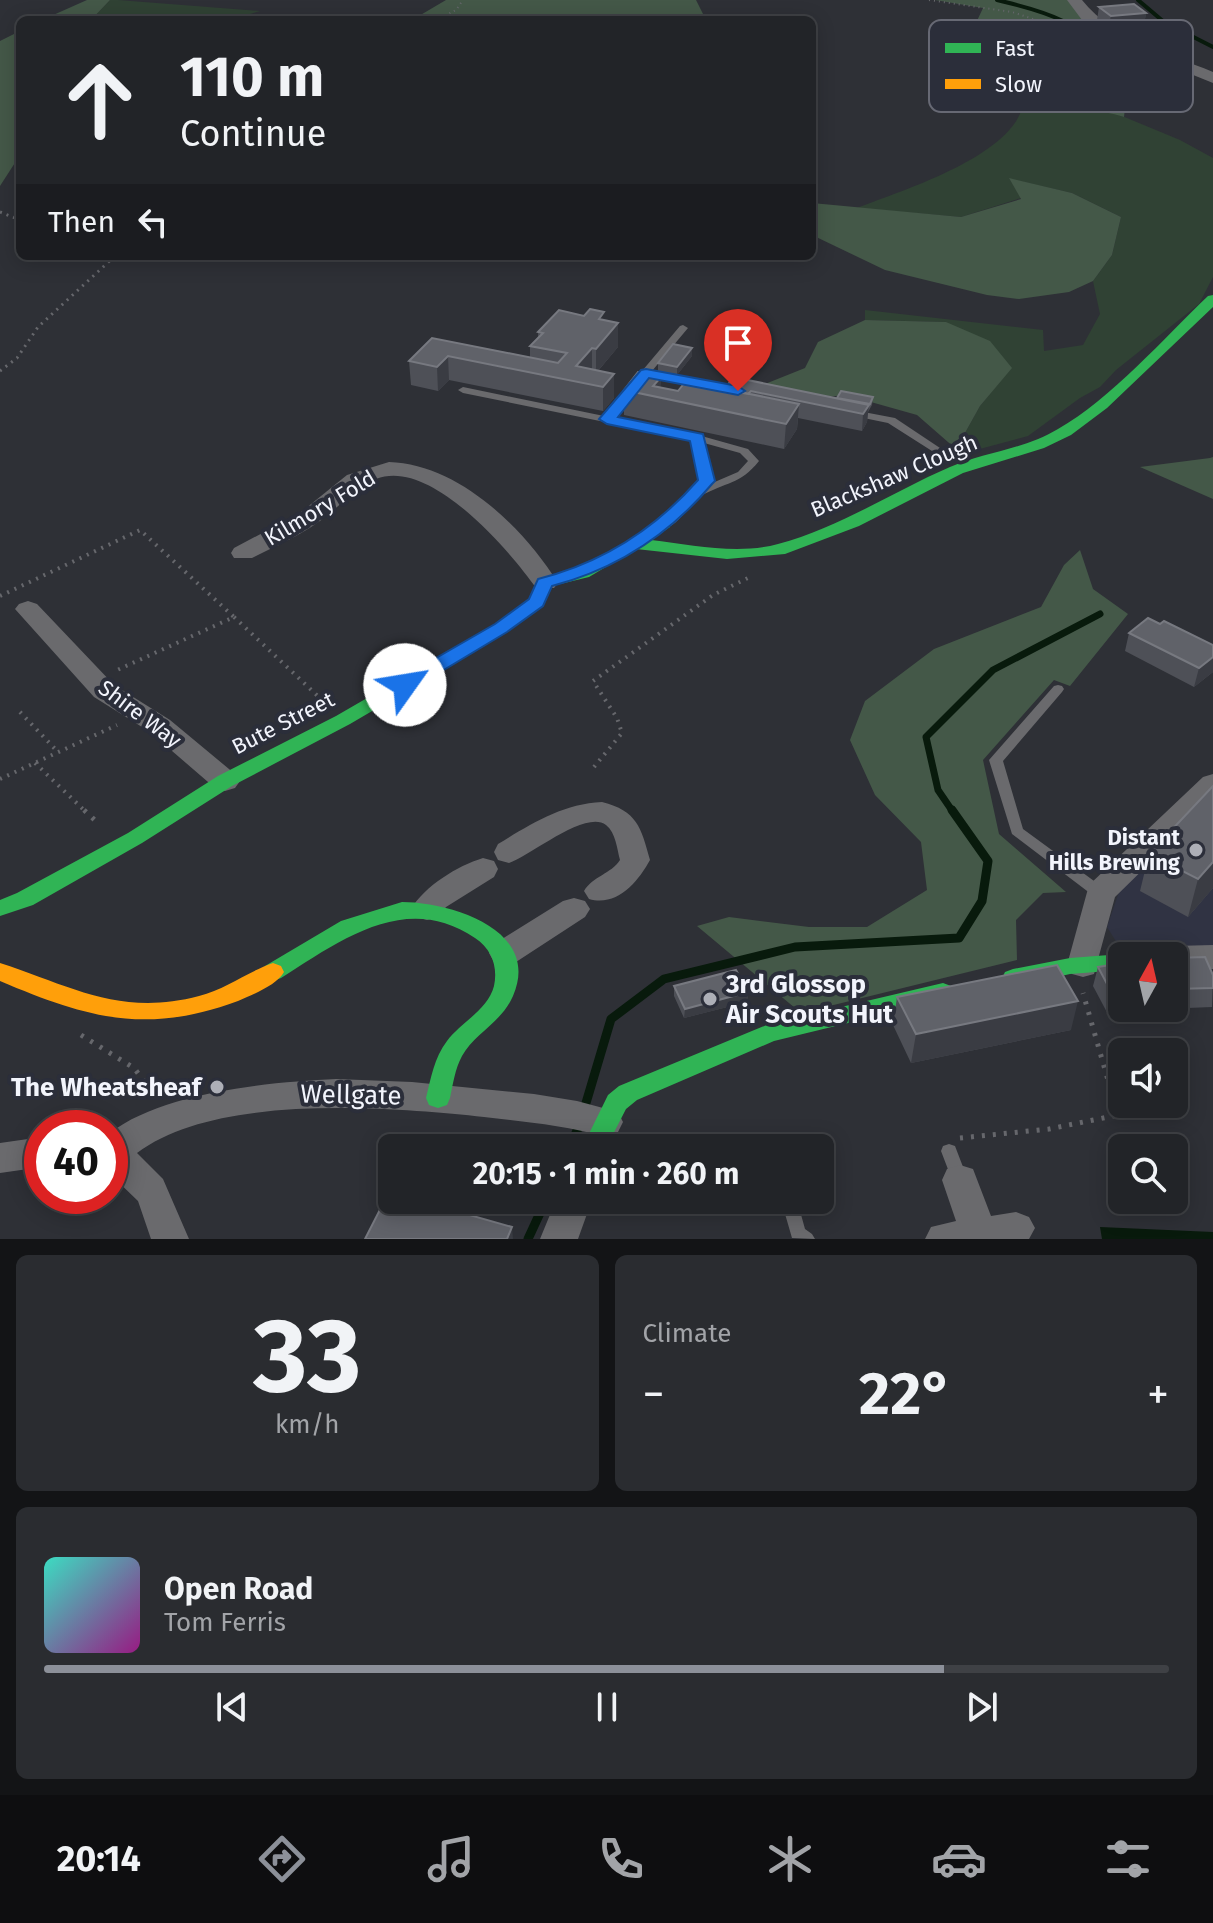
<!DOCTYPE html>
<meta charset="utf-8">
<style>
body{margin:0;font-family:"Fira Sans",sans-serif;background:#2a2c30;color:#f1f3f6;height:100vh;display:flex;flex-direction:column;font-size:30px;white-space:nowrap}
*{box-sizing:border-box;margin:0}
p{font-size:26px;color:#a2a4a8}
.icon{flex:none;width:44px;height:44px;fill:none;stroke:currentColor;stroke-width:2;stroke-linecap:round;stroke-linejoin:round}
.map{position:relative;height:1239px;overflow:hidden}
.drawer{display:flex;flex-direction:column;gap:16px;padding:16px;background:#131416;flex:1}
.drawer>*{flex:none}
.hud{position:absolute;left:16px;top:16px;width:800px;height:244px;border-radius:12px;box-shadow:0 4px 20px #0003,0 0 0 2px #3f4145;background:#222428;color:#f1f3f6;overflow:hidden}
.needle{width:52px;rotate:8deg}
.controls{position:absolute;left:1108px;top:942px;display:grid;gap:16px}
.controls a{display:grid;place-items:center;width:80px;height:80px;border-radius:12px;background:#222428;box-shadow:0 4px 20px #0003,0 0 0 2px #3f4145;font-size:40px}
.speed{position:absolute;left:24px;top:1110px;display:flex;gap:16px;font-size:40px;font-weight:700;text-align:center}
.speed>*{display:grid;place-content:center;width:104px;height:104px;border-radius:50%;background:#222428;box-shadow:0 4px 20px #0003,0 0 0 2px #3f4145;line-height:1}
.speed .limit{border:12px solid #d22;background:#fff;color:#111}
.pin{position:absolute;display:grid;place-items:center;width:68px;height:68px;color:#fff;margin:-82px -34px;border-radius:50% 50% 50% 0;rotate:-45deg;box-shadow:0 0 8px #0007}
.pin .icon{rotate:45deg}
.me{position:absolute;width:88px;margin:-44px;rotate:58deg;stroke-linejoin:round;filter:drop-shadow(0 0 6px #0008)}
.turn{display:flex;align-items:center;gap:28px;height:168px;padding:0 32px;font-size:36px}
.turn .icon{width:104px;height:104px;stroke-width:2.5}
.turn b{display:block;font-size:56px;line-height:68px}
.then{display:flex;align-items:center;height:76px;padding:0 32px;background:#0003;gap:16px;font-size:30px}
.big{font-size:60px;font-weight:700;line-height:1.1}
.drawer .widget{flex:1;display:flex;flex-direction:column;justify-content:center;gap:12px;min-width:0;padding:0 28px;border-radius:12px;background:#2a2c30}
.drawer .dial{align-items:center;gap:0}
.dial b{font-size:104px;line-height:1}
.song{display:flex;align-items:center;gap:24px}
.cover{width:96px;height:96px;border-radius:12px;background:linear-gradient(135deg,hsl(170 70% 55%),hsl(310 70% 35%))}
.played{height:8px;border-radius:4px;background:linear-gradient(90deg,#8c9099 80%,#3f4145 80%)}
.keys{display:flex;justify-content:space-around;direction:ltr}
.heat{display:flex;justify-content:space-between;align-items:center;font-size:44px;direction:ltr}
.drawer .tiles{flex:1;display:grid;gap:16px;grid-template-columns:1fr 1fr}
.widget:last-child{grid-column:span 2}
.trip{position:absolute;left:378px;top:1134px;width:456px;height:80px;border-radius:12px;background:#222428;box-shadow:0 4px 20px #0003,0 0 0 2px #3f4145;font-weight:700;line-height:80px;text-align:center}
.tabs{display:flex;height:128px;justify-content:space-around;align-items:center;background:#0e0e10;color:#a2a4a8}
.tabs .icon{width:56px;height:56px}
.tabs .active{color:#8c9099}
.tabs b{font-size:36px;color:#f1f3f6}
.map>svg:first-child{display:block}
</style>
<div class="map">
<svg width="1213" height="1239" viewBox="0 0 1213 1239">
<rect width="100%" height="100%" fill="#2e3036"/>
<path fill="#303343" d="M 1213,793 L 1213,946 L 1119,946 L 1107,927 L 1121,886 Z"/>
<path fill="#304234" d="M 110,0 L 118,0 L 260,11 L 230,20 L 91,20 Z
M 1014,52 L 1039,57 L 1071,101 L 1089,110 L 1110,111 L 1180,140 L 1213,158 L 1213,277 L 1199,304 L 1116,370 L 1100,387 L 1080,398 L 1028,436 L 961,454 L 956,449 L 980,406 L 1011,368 L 946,322 L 865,320 L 865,310 L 1043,330 L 1044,351 L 1083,345 L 1100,314 L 1093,281 L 1112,255 L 1121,217 L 1072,193 L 1010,179 L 1021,198 L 961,217 L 857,208 C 902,190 1016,156 1024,101 C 1026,87 1018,65 1014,52 Z"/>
<path fill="#445848" d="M 87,0 L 110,0 L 91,20 L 42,20 Z
M 446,0 L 696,0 L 706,20 L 412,20 Z
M 935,0 L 1068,0 L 1092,29 L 1129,50 L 1114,56 L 1130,65 L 1124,117 C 1111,112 1099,113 1086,108 C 1064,101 1052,76 1039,57 C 1013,52 994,42 976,23 L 983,8 Z
M 20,31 L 20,155 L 0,186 L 0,41 Z
M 1009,178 L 1072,193 L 1121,217 L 1112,255 L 1093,281 L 1069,292 L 1019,299 L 987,295 L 885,270 L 812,235 L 812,203 L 961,217 L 1021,199 Z
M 865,320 L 946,322 L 990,341 L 1012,368 L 980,406 L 956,449 L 917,415 L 846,395 L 807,399 L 765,384 L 805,368 L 818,342 Z
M 1213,457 L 1213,499 L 1140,467 L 1210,458 Z
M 1080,550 L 1093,589 L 1128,614 L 1070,686 L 1054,680 L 983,760 L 999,834 L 1066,892 L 1043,893 L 1016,920 L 1017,960 L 801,1013 L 697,926 L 729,917 L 809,927 L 867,927 L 927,890 L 921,842 L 875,795 L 850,740 L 865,701 L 934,649 L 1041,607 L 1064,565 Z"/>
<path fill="#081a0c" d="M 1100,1227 L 1213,1232 L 1213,1239 L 1102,1239 Z"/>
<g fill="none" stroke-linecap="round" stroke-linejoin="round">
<path stroke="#081a0c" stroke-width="4" d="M 997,0 C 1030,8 1098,22 1098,66
M 1138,0 L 1164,22 L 1213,47"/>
<path stroke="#081a0c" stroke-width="7" d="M 953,812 L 938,790 L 926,737 L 993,670 L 1100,614"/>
<path stroke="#081a0c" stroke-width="9" d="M 583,1113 L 611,1019 L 664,979 L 795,947 L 959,938 L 982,901 L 988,861 L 952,810
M 569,1148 L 580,1124
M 528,1239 L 546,1200"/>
<path stroke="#66676c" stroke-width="2" stroke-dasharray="1 4" stroke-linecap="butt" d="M 929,0 L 1012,12 L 1082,35
M 436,20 L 456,10 L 463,0"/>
<path stroke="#66676c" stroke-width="3" stroke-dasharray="2 5" stroke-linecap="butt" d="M 0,212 L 20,220
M 93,256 L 105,262
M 0,371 L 17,358 L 38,327 L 115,256"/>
<path stroke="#66676c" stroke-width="4" stroke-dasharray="2 6" stroke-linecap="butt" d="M 0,596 L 140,530 L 234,617 L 115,671
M 234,617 L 322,700
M 20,712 L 58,752
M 35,763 L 86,812
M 594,767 L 622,733 L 617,718 L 593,681 L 713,595 L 750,577
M 0,779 L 117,725"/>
<path stroke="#66676c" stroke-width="5" stroke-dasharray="3 8" stroke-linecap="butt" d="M 84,810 L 100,825
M 81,1035 L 134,1068 L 156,1097
M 960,1138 L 1049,1129 L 1118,1115 L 1083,993"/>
<path fill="#6a6a6d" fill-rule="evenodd" d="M 683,325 L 688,328 L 652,371 L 745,389 L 749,390 L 749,394 L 648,376 L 614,418 L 698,435 L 748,449 L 759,461 C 740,485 725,482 701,496 C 687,505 677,531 658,529 L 656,527 L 676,510 L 702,481 L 693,440 L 463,393 L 458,390 L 463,387 L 604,416 L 680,326 ZM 704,443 L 740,453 L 748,461 L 738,472 L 710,484 L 712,481 Z
M 853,410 L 895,418 L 952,456 L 951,458 L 943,458 L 888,423 L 849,415 L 848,413 Z
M 1058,685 L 1062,686 L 1064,689 L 1062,692 L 1003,761 L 1023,829 L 1105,889 L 1107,893 L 1105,897 L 1100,898 L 1095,897 L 1012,834 L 989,760 L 1054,686 Z
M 949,1144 L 955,1146 L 968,1180 L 966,1185 L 960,1187 L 954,1185 L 941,1151 L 943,1146 Z
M 781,1200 L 797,1200 L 805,1229 L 812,1234 L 815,1239 L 792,1238 Z"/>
<path fill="#6a6a6d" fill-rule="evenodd" d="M 1067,0 L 1082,0 C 1116,42 1166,52 1213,72 L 1213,83 L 1114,43 L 1082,20 Z
M 389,462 C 458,464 523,527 558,583 L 554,588 L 536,588 C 509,550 430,457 376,479 C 352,489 338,509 317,523 C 297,537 274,547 252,558 L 234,558 L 231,553 L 234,548 L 300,513 L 347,475 Z
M 28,601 L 37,604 L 114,685 L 170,720 L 235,774 L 240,781 L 235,788 L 225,791 L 215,788 L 150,732 L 94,697 L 15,609 L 19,604 Z
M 1213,774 L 1213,801 L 1115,897 L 1094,974 L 1083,977 L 1072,974 L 1067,965 L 1089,885 L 1203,777 Z
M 602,802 C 637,811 641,827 650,860 C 638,882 617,907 589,899 L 584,891 C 593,876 611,874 620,860 C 617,849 616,833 606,825 C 586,809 530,856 509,863 L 498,860 L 494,852 L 498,844 C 531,824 562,804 602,802 Z
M 483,858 L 494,861 L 498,869 L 494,877 L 446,907 L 438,917 L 427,920 L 416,917 L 411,909 C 425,886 457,866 483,858 Z
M 574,898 L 585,901 L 590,909 L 585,917 L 516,962 L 505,965 L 494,962 L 489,953 L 494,944 L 563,901 Z
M 1213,945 L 1213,969 L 1174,970 L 1174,956 L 1159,956 L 1163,949 L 1174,946 Z
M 336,1079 L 412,1082 L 534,1094 L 577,1101 L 618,1112 L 623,1122 L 618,1132 L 605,1137 C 565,1125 525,1122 484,1117 C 389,1107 216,1093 137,1153 L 163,1179 L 189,1239 L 151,1239 L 138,1201 L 110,1174 L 110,1133 C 163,1092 270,1082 336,1079 Z
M 42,1137 L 42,1167 L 0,1173 L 0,1143 Z
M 960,1165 L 973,1169 L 991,1216 L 1016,1212 L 1029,1217 L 1035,1228 L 1029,1239 L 925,1239 L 931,1227 L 956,1221 L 942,1180 L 947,1169 Z
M 556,1200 L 592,1200 L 578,1239 L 540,1239 Z"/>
<path fill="#30b455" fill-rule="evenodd" d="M 1213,295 L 1213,307 L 1107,408 L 1071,435 L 1044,448 L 963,473 L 859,526 L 785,554 L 727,559 L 636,549 L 589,577 L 552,586 L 543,606 L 507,632 L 350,724 L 232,786 L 142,843 L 33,905 L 0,916 L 0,900 L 17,893 L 128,833 L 218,776 L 336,716 L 495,624 L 529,599 L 539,579 L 577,569 L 662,522 L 670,527 L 651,540 C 692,545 738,555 778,544 C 839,528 892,492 950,467 C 985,452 1025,449 1058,429 C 1111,399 1164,338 1208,296 Z
M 402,902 C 449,902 542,929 513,996 C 502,1022 475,1033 462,1056 C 455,1069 453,1084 450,1098 L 447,1105 L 438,1108 L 429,1105 L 426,1098 C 431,1078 434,1058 447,1041 C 461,1022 488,1010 494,986 C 498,967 492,949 475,938 C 406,891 341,940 281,978 L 273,981 L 265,978 L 262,972 L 265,966 L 341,921 Z
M 1122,954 L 1130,956 L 1122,956 L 1122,970 L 1070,974 L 1013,987 L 1005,984 L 1002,978 L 1005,972 L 1013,969 L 1070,958 Z
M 943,983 L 951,986 L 954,992 L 951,998 L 774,1041 L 637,1100 L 626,1109 L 606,1148 L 582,1148 L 608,1095 L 619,1086 L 769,1024 Z"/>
<path fill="#ff9f0a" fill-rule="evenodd" d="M 0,963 C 71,986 120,1017 199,996 C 226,989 247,972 273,963 L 281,966 L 284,972 C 277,985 252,995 238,1001 C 146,1035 87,1018 0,981 Z"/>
</g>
<path fill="#4e5057" d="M 1099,7 L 1146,13 L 1144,25 L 1133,26 L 1132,29 L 1152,32 L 1151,38 L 1126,44 L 1116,39 L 1117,34 L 1113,32 L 1114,28 L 1108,28 L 1097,20 Z
M 604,320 L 618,347 L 598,371 L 614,374 L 614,398 L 603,411 L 449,380 L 438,391 L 411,385 L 409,361 L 432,338 L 530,357 L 530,346 L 538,337 L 538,332 Z
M 692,356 L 677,375 L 658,371 L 658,363 Z
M 661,377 L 660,388 L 678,391 L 729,390 L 729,383 L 837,399 L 873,397 L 872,405 L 868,412 L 867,422 L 862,431 L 798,418 L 797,429 L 784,449 L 624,415 L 624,390 Z
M 1160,624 L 1213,645 L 1213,672 L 1194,687 L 1125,651 L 1129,633 Z
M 1149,854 L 1213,888 L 1188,917 L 1140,891 Z
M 1174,958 L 1213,975 L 1212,1007 L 1163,1009 L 1110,1018 L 1093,986 L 1098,967 L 1122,1008 L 1174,1008 Z
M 674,986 L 748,992 L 747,1002 L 684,1018 L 674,996 Z
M 897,997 L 1071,1030 L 911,1063 L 893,1025 Z"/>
<path fill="#3a3c43" d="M 1146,13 L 1144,25 L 1118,27 L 1114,25 L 1114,28 L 1108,28 L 1111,16 Z
M 1133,26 L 1132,33 L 1119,33 L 1120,28 Z
M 1152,32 L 1151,38 L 1126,44 L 1128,37 Z
M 618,323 L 618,347 L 596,373 L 596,349 Z
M 592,348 L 592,372 L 576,366 Z
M 692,348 L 692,356 L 677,375 L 677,367 Z
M 448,356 L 449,380 L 438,391 L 437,367 Z
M 614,374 L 614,398 L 603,411 L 603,387 Z
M 661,377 L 660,398 L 653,386 Z
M 799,404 L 797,429 L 784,449 L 786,424 Z
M 869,405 L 867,422 L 862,431 L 863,414 Z
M 1213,657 L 1213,672 L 1194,687 L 1199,668 Z
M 1213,862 L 1213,888 L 1188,917 L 1198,879 Z
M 748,992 L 747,1002 L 684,1018 L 685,1009 Z
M 1122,998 L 1122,1008 L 1163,1008 L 1163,1009 L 1110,1018 L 1115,999 Z
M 1078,1001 L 1071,1030 L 911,1063 L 916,1034 Z
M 512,1227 L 513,1239 L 507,1239 Z"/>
<path fill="#606269" stroke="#777980" stroke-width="2" d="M 1134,4 L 1146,13 L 1111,16 L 1099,7 Z
M 590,309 L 604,312 L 599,319 L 618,323 L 596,349 L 592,348 L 576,366 L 614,374 L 603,387 L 448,356 L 437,367 L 409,361 L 432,338 L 558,363 L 567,353 L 530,346 L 543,333 L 538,332 L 559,310 L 584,316 Z
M 673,344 L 692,348 L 677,367 L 658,363 Z
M 638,372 L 661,377 L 653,386 L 678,391 L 686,381 L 799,404 L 786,424 L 624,390 Z
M 733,377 L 869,405 L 863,414 L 751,391 L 748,394 L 732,391 L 737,384 L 729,383 Z
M 841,391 L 873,397 L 870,404 L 837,398 Z
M 1148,618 L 1160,624 L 1164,621 L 1213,645 L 1213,657 L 1199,668 L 1129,633 Z
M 1213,786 L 1213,862 L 1198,879 L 1149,854 Z
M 1205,957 L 1213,975 L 1213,988 L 1174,989 L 1174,958 Z
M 1122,963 L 1122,998 L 1115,999 L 1098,967 Z
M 1057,965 L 1078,1001 L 916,1034 L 897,997 Z
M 736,970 L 748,992 L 685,1009 L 674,986 Z
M 389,1192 L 392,1193 L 392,1200 L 417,1200 L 512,1227 L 507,1239 L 365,1239 Z"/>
<path fill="#1a73e8" stroke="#114b97" stroke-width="2" d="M 646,369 L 738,386 L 745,391 L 738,395 L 649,378 L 618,417 L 703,434 L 715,481 L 712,484 C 669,535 617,569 552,586 L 543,606 L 507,632 L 412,689 L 398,689 L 395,685 L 398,680 L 495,624 L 529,599 L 538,579 C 602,563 655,529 698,480 L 690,441 L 607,424 L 599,419 L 641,370 Z"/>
<g fill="#adafb7" stroke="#2b2e3a" stroke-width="3">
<circle cx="1196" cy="850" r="8"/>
<circle cx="710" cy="999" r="8"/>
<circle cx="217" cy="1087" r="8"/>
</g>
<g text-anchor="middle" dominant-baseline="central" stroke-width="8" stroke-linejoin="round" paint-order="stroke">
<g font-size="22" fill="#f2f4fc" stroke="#2b2e3a">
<text transform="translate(894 476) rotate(-23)">Blackshaw Clough</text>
<text transform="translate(320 508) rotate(-31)">Kilmory Fold</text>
<text transform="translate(140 714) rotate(37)">Shire Way</text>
<text transform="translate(283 723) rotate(-27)">Bute Street</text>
</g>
<g font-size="22" font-weight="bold" fill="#f2f4fc" stroke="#2b2e3a" text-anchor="end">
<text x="1180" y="837">Distant<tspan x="1180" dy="25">Hills Brewing</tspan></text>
</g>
<g font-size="26" font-weight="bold" fill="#f2f4fc" stroke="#2b2e3a" text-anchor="start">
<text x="726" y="984">3rd Glossop<tspan x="726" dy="30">Air Scouts Hut</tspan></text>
<text x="201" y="1087" text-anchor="end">The Wheatsheaf</text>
</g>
<g font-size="26" fill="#f2f4fc" stroke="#2b2e3a">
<text transform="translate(351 1095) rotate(1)">Wellgate</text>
</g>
</g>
<rect x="929" y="20" width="264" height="92" rx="12" fill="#2b2e3a" stroke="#676974" stroke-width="2"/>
<rect x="945" y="43" width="36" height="10" fill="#30b455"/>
<rect x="945" y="79" width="36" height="10" fill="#ff9f0a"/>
<g font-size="22" fill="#f2f4fc">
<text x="995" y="56">Fast</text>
<text x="995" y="92">Slow</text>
</g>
</svg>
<div class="controls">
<a><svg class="needle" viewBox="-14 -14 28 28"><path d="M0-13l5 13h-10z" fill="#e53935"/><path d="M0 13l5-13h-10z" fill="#a2a4a8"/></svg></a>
<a><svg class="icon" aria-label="sound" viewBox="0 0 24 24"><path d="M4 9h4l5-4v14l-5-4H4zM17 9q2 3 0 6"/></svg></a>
<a><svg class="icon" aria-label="search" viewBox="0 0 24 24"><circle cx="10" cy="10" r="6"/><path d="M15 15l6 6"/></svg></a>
</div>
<div class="speed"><div class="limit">40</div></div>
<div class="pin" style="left:738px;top:391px;background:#d93025"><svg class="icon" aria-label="arrive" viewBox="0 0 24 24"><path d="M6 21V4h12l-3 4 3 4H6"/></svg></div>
<svg class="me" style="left:405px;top:685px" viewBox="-20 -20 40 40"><circle r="19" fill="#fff"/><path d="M0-13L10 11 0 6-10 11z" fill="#1a73e8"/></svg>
<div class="trip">20:15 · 1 min · 260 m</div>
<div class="hud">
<div class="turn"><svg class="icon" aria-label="ahead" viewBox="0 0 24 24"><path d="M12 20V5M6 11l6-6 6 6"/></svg><div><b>110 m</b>Continue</div></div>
<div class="then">Then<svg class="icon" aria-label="left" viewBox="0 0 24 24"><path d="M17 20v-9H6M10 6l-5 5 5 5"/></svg></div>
</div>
</div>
<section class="drawer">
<div class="tiles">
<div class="widget dial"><b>33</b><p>km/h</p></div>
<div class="widget"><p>Climate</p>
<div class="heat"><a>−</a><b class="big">22°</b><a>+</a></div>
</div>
<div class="widget">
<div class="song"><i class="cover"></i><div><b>Open Road</b><p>Tom Ferris</p></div></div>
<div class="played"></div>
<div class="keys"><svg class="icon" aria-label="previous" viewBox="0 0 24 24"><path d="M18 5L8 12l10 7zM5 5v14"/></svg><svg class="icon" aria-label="pause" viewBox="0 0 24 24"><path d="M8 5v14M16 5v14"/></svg><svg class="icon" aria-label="next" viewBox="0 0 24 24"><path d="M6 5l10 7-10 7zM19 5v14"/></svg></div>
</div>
</div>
</section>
<nav class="tabs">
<b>20:14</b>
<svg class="icon active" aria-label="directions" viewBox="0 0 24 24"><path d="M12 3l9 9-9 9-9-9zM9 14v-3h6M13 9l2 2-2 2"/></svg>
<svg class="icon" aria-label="music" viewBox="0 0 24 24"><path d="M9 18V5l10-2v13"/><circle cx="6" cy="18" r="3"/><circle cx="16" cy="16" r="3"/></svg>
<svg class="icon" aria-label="phone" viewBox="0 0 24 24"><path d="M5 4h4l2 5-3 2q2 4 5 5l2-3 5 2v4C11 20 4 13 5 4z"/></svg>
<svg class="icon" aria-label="climate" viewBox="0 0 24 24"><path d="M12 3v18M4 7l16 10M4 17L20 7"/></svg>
<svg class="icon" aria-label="car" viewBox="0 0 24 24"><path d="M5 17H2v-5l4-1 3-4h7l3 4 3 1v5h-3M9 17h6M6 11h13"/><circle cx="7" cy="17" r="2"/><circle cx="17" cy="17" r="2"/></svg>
<svg class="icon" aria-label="filters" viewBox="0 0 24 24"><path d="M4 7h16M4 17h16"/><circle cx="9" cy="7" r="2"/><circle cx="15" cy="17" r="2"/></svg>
</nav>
